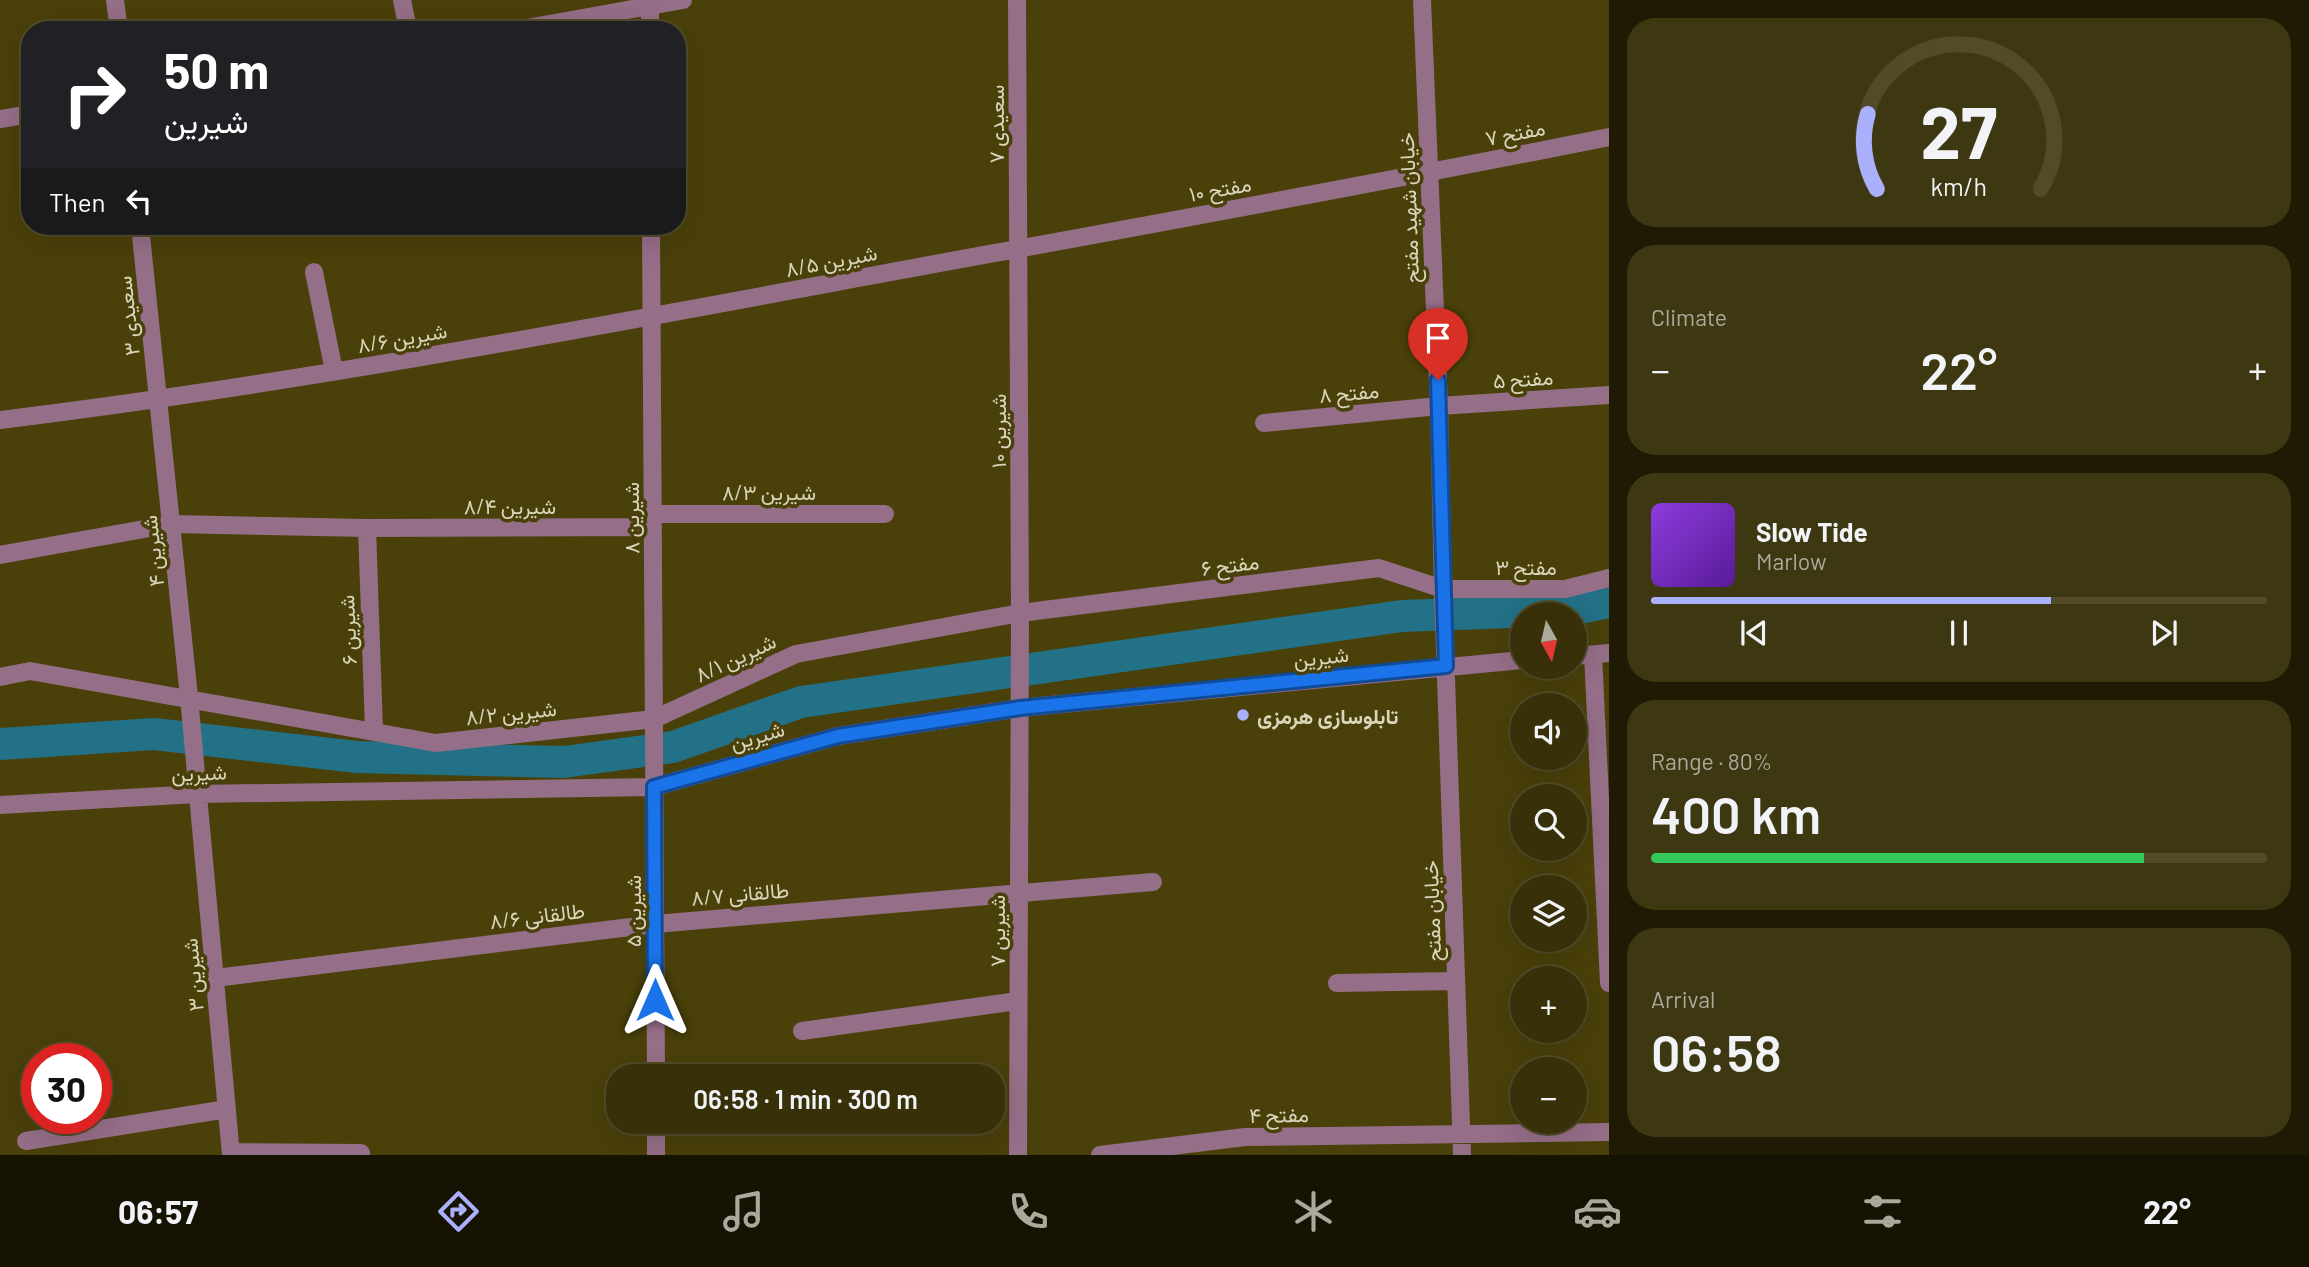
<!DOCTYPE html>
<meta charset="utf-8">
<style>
body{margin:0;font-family:Barlow,Vazirmatn,sans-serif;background:#3e3812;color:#f1f3f6;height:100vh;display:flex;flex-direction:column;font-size:26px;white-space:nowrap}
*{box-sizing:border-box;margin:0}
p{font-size:23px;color:#aaa99c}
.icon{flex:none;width:38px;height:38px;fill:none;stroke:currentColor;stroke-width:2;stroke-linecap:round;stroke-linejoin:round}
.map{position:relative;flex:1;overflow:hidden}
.details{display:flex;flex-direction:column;gap:18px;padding:18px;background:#1e1a04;width:700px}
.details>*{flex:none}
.hud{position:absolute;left:21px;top:21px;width:665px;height:214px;border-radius:28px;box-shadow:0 7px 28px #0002,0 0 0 2px #514b29;background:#202124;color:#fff;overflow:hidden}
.needle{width:46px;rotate:172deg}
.controls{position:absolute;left:1510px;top:602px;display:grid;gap:14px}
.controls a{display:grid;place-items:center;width:77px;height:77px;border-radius:50%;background:#373008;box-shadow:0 7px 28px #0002,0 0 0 2px #514b29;font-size:35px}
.speed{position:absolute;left:21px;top:1043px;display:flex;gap:14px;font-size:35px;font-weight:700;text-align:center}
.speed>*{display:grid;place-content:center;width:91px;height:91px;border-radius:50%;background:#373008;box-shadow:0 7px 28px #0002,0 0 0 2px #514b29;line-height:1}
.speed .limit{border:10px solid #d22;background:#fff;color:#111}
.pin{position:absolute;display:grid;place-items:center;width:60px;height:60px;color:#fff;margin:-72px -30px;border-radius:50% 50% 50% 0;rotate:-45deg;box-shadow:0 0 7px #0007}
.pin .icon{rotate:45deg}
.me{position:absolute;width:77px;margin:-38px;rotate:0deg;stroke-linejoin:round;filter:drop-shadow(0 0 5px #0008)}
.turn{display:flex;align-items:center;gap:24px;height:147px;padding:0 28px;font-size:32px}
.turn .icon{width:91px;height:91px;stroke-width:2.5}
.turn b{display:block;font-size:49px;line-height:60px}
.then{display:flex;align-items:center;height:66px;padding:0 28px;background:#0003;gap:14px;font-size:26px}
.big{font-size:52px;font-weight:600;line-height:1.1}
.details .widget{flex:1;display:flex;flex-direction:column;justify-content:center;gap:10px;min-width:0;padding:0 24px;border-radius:28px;background:#3e3812}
.details .dial{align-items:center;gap:0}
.dial svg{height:182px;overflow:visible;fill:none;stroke:#514b29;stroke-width:7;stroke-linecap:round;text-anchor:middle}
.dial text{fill:#f1f3f6;stroke:none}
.song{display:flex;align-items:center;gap:21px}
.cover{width:84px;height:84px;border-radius:10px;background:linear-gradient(135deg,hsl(270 70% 55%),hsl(270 70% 35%))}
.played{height:7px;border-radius:4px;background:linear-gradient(90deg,#aab0fb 65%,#514b29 65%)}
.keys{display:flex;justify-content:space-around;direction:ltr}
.heat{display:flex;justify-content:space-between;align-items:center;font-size:38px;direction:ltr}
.charge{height:10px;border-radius:5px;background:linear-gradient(90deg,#34c759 80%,#514b29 0)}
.trip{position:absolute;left:606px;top:1064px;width:399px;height:70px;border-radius:28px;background:#373008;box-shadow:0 7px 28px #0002,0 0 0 2px #514b29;font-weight:600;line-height:70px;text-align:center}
.dock{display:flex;height:112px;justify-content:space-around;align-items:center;background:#161303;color:#aaa99c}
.dock .icon{width:49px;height:49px}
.dock .selected{color:#aab0fb}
.dock b{font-size:32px;color:#f1f3f6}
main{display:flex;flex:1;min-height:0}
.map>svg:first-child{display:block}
</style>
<main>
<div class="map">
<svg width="1609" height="1155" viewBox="0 0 1609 1155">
<rect width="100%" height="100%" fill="#49400a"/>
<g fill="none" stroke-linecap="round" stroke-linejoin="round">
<path stroke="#227186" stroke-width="32" d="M 0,744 L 154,734 L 357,757 L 564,762 L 673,747 L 801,702 L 1402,616 L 1570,610 L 1609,602"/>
<path stroke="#956e87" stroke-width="18" d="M 115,0 L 119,30
M 402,0 L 408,30
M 650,0 L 650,30
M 1017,0 L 1020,613 L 1018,1155
M 1422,0 L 1439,406 L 1443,589 L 1462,1155
M 516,30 L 683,0
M 0,119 L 30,114
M 140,226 L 189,697 L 231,1155
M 651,226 L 656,1076
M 314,272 L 334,371
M 0,420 C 293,384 584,329 875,275 C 1120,230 1365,186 1609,137
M 1264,423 L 1439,406 L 1609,395
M 653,514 L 885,514
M 367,528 L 374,730
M 0,555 L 172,524 L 367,528 L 653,527
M 1593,655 L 1609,983
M 1575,656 L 1609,653
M 0,677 L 30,671 L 436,743 L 654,719 L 796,654 L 1020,613 L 1379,568 L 1443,589 L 1565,589 L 1609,578
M 0,805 L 198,794 L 654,787 L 838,736 L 1020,708 L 1522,660
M 215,978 L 655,924 L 1153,882
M 1337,983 L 1455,981
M 802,1031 L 1018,1001
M 656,1122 L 656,1155
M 26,1141 L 227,1109
M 231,1152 L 361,1153
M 1100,1155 L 1245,1137 L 1609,1132"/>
</g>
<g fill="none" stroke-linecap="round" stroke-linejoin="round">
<g stroke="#114b97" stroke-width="18">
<path id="route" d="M 655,1000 L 654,787 L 838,736 L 1020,708 L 1446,666 L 1438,380"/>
</g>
<use href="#route" stroke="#1a73e8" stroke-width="12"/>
</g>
<circle fill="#aab0fb" stroke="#49400a" stroke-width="2.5" cx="1243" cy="715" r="7"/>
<g text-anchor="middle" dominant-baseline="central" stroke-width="7" stroke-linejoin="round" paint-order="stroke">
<g font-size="21" fill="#d9d5bb" stroke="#49400a">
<text transform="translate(995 124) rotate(-90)">سعیدی ۷</text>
<text transform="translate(1515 132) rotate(-11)">مفتح ۷</text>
<text transform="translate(1220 188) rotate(-10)">مفتح ۱۰</text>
<text transform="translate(1408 208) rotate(-92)">خیابان شهید مفتح</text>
<text transform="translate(831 260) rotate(-11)">شیرین ۸/۵</text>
<text transform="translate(127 316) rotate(-96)">سعیدی ۳</text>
<text transform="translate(402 337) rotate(-10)">شیرین ۸/۶</text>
<text transform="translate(1523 378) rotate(-4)">مفتح ۵</text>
<text transform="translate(1349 392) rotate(-5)">مفتح ۸</text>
<text transform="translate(997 431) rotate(-90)">شیرین ۱۰</text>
<text x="769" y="491">شیرین ۸/۳</text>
<text x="510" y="505">شیرین ۸/۴</text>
<text transform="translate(630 518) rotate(-90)">شیرین ۸</text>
<text transform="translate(152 551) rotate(-96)">شیرین ۴</text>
<text transform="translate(1230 564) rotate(-7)">مفتح ۶</text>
<text x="1526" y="566">مفتح ۳</text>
<text transform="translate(347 630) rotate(-92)">شیرین ۶</text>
<text transform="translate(1321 656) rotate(-6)">شیرین</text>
<text transform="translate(735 657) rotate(-25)">شیرین ۸/۱</text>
<text transform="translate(511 712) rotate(-6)">شیرین ۸/۲</text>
<text transform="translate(757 735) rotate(-16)">شیرین</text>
<text transform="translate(199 772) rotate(-2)">شیرین</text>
<text transform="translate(740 893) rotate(-5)">طالقانی ۸/۷</text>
<text transform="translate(632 911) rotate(-90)">شیرین ۵</text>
<text transform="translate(1431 911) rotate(-92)">خیابان مفتح</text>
<text transform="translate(537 915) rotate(-7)">طالقانی ۸/۶</text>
<text transform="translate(996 931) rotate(-90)">شیرین ۷</text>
<text transform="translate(192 975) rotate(-95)">شیرین ۳</text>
<text transform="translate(1279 1114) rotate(-1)">مفتح ۴</text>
</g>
<g font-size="21" font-weight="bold" fill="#d9d5bb" stroke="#49400a" text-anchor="start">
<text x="1257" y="715">تابلوسازی هرمزی</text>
</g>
</g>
</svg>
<div class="controls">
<a><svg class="needle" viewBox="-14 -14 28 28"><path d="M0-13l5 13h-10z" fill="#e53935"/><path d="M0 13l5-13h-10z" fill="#aaa99c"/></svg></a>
<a><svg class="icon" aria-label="sound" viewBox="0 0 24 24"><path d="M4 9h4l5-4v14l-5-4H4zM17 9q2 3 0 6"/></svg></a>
<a><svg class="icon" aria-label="search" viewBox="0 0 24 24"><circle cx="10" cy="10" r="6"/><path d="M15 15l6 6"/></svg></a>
<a><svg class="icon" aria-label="layers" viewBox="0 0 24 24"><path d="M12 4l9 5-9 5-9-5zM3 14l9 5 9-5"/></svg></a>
<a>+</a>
<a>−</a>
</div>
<div class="speed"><div class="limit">30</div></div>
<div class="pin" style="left:1438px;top:380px;background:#d93025"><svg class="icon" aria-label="arrive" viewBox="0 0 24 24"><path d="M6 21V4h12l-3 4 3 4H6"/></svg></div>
<svg class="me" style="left:655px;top:1000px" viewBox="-20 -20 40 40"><path d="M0-17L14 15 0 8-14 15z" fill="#1a73e8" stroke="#fff" stroke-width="4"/></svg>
<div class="trip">06:58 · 1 min · 300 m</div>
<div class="hud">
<div class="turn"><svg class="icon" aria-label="right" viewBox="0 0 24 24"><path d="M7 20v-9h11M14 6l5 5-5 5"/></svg><div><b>50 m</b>شیرین</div></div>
<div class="then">Then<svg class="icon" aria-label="left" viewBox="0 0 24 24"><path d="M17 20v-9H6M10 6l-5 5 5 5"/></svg></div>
</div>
</div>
<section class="details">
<div class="widget dial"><svg viewBox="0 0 100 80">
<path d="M14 69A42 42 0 1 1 86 69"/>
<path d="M14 69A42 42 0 0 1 10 36" stroke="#aab0fb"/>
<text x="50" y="56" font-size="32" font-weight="700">27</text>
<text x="50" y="72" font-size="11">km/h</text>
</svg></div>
<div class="widget"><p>Climate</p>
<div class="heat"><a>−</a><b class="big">22°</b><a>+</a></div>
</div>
<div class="widget">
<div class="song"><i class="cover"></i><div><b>Slow Tide</b><p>Marlow</p></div></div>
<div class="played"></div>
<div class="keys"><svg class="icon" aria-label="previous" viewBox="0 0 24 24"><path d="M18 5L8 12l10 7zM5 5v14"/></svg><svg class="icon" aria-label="pause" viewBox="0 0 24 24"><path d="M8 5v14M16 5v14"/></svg><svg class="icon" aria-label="next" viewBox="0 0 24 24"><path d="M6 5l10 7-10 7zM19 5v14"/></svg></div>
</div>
<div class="widget"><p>Range · 80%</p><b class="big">400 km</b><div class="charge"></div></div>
<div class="widget"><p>Arrival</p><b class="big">06:58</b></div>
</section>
</main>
<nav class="dock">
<b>06:57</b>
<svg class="icon selected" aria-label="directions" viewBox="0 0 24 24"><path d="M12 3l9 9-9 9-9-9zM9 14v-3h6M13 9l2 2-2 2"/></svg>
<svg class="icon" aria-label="music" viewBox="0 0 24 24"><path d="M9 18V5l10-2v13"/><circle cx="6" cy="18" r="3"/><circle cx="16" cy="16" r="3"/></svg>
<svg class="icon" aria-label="phone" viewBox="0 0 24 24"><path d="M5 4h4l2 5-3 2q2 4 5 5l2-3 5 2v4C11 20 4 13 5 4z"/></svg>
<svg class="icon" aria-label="climate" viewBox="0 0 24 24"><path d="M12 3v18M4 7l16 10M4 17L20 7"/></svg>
<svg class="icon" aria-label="car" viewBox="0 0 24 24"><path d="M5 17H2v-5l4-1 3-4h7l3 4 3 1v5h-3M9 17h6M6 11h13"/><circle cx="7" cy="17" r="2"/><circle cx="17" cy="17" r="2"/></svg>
<svg class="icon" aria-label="filters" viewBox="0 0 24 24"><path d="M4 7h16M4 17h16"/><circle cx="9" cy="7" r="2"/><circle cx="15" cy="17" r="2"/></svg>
<b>22°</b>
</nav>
